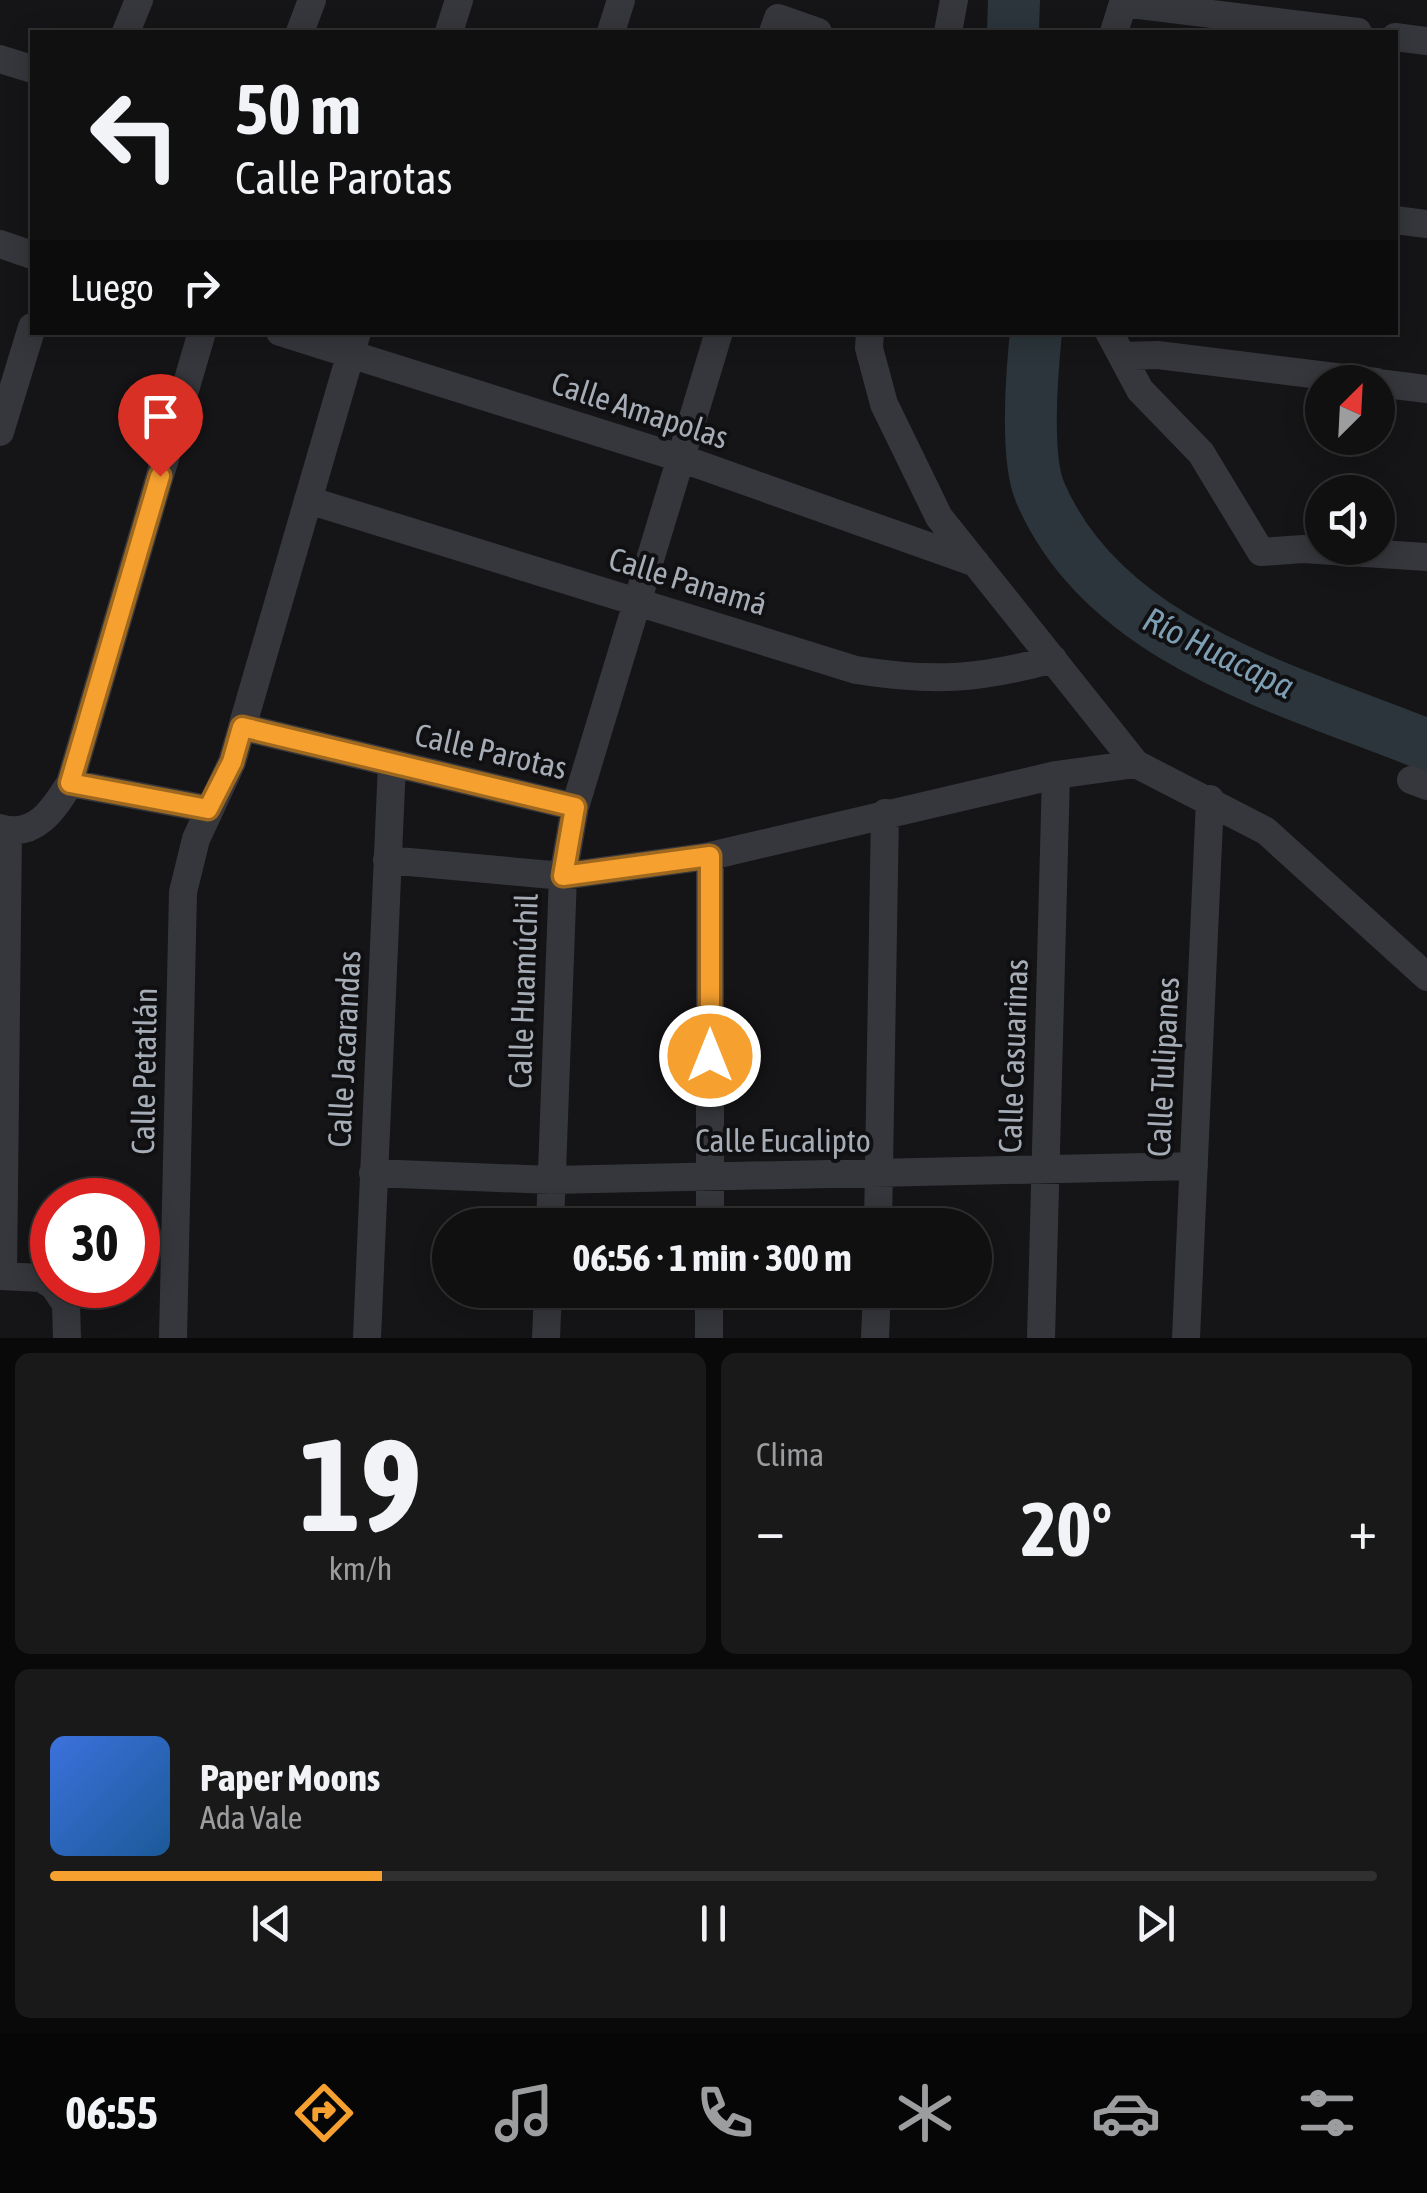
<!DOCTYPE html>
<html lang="es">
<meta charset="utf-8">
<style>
body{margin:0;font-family:"Asap Condensed",sans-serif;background:#19191a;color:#f1f3f6;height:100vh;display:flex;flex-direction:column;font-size:38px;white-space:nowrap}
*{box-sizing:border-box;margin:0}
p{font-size:32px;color:#9c9d9f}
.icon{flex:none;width:55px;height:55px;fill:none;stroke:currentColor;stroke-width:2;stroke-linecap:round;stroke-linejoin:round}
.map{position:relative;height:1338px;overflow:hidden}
.sheet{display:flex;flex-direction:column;gap:15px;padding:15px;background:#090909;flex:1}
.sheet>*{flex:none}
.guide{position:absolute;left:30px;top:30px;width:1368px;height:305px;border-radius:0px;box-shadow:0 5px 25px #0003,0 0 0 2px #303031;background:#101011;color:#f1f3f6;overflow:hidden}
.needle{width:65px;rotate:24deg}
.controls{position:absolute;left:1305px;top:365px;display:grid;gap:20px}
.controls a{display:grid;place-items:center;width:90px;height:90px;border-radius:50%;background:#101011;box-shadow:0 5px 25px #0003,0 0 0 2px #303031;font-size:50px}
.speed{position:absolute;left:30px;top:1178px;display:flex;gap:20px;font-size:50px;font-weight:700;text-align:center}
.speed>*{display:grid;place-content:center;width:130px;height:130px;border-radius:50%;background:#101011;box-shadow:0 5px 25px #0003,0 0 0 2px #303031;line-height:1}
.speed .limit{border:15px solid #d22;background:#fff;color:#111}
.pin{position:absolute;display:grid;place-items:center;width:85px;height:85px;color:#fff;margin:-102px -42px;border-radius:50% 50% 50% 0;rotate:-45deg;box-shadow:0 0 10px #0007}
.pin .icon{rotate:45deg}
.me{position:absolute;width:110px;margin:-55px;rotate:0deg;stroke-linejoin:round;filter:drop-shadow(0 0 8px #0008)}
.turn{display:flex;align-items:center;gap:35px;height:210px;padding:0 40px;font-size:45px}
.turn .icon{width:130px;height:130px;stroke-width:2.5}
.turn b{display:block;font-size:70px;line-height:85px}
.then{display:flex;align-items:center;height:95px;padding:0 40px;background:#0003;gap:20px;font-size:38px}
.big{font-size:75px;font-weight:700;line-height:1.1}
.sheet .widget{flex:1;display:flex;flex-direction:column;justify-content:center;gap:15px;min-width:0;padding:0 35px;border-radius:15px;background:#19191a}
.sheet .dial{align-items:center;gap:0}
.dial b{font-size:130px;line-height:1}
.song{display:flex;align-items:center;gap:30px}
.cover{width:120px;height:120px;border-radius:15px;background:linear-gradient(135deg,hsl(220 70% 55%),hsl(210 70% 35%))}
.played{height:10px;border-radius:5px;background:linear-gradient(90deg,#f5a02f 25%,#303031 25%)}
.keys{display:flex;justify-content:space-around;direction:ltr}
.heat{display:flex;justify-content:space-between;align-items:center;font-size:55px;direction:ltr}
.sheet .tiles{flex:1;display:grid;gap:15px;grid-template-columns:1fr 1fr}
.widget:last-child{grid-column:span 2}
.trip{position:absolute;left:432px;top:1208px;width:560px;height:100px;border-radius:50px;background:#101011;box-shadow:0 5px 25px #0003,0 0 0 2px #303031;font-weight:700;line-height:100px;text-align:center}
.tabs{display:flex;height:160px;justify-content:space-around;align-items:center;background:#060607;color:#9c9d9f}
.tabs .icon{width:70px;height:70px}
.tabs .selected{color:#f5a02f}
.tabs b{font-size:45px;color:#f1f3f6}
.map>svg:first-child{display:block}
</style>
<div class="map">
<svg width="1427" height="1338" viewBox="0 0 1427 1338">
<rect width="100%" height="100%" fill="#151517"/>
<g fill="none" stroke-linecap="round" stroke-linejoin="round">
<path stroke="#2b353b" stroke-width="52" d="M 1013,32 L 1014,0
M 1036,332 C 1032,372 1025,457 1040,492 C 1104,643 1289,689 1427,745"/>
<path stroke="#36373c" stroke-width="28" d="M 1123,3 L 1358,32
M 126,32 L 139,0
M 300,32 L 312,0
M 449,32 L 459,0
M 611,32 L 621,0
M 773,32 L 778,18 L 818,32
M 948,32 L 954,0
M 1114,32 L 1124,0
M 1395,37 L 1427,41
M 0,59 L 32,69
M 1395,220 L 1427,224
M 0,244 L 32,255
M 280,332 L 683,459 L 976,563
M 870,332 L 869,348 L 884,404 L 939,517 L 1136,764 L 1266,831 L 1427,977
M 1109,332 L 1140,390 L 1201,453 L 1261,552 L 1303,549 L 1427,557
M 1122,356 L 1158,355 L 1376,382
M 1378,383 L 1427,389
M 0,432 L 32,327
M 308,500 L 856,670 C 932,682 978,680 1053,659
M 242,727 L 575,807
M 1411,780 L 1427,786
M 70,783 L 208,809
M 0,828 C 35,839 54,809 70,783 L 202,332
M 710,856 L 710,1225
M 387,860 L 563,876 L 710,856 L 1056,775 L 1136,764
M 373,1173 L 551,1180 L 1194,1166
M 550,1225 L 563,876 L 575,807 L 719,332
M 878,1225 L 885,813
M 0,1276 L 41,1278 L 52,1285
M 3,1276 L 8,830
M 53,1285 L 66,1304 L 67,1338
M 173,1338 L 183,892 L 196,839 L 232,762 L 357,332
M 367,1338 L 392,763
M 546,1338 L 548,1290
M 709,1338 L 709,1290
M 875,1338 L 877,1290
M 1041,1338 L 1056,775
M 1186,1338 L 1210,799"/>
</g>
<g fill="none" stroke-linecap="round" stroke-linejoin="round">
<g stroke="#9f681f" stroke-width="25">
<path id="route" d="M 160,476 L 70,783 L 208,809 L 232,762 L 242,727 L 575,807 L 563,876 L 710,856 L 710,1056"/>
</g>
<use href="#route" stroke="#f5a02f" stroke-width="18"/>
</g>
<g text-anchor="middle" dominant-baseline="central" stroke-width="8" stroke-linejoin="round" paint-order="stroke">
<g font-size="32" fill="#a6adb7" stroke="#101012">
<text transform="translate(640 410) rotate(18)">Calle Amapolas</text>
<text transform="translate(688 581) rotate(17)">Calle Panamá</text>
<text transform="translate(491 751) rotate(13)">Calle Parotas</text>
<text transform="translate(523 991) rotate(-88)">Calle Huamúchil</text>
<text transform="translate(344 1049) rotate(-87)">Calle Jacarandas</text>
<text transform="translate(1013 1056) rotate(-88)">Calle Casuarinas</text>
<text transform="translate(1163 1067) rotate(-87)">Calle Tulipanes</text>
<text transform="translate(144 1071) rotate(-89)">Calle Petatlán</text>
<text x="783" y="1140">Calle Eucalipto</text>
</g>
<g font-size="35" font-style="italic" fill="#7d9eb3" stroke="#101012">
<text transform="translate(1219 652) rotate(26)">Río Huacapa</text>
</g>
</g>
</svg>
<div class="controls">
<a><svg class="needle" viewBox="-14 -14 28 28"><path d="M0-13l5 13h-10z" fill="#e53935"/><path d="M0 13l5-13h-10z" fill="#9c9d9f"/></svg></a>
<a><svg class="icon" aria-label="sound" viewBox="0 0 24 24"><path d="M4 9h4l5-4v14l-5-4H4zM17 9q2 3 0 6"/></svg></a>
</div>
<div class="speed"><div class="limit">30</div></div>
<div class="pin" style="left:160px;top:476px;background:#d93025"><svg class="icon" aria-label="arrive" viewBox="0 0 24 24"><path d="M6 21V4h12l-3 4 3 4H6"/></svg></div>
<svg class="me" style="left:710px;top:1056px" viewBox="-20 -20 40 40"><circle r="17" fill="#f5a02f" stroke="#fff" stroke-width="3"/><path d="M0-11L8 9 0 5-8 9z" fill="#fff"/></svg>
<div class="trip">06:56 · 1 min · 300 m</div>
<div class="guide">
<div class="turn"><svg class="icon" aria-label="left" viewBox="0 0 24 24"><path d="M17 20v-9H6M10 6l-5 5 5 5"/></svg><div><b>50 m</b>Calle Parotas</div></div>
<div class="then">Luego<svg class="icon" aria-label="right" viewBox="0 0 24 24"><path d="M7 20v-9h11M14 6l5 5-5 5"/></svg></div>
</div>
</div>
<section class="sheet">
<div class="tiles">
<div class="widget dial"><b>19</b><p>km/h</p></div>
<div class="widget"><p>Clima</p>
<div class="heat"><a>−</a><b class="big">20°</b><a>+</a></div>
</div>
<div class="widget">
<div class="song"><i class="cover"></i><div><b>Paper Moons</b><p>Ada Vale</p></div></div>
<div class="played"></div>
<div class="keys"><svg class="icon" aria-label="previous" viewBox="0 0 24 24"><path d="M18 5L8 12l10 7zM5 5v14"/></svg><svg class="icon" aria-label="pause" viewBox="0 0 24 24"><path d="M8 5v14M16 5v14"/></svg><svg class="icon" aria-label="next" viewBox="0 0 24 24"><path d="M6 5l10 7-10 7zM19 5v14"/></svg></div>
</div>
</div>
</section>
<nav class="tabs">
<b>06:55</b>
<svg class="icon selected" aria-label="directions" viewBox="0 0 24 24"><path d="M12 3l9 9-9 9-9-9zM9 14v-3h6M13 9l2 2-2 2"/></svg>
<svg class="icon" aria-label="music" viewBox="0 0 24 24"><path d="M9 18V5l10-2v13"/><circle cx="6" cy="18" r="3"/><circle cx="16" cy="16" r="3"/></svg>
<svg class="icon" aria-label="phone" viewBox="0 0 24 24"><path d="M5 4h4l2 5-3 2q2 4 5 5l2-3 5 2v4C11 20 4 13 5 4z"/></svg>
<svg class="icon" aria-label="climate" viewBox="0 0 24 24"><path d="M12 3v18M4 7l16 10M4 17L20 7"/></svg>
<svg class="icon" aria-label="car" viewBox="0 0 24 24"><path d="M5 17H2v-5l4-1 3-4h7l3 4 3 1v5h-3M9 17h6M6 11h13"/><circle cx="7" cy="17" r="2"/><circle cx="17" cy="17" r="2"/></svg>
<svg class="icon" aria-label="filters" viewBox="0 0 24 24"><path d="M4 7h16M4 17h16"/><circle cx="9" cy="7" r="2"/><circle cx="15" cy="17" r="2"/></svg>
</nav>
